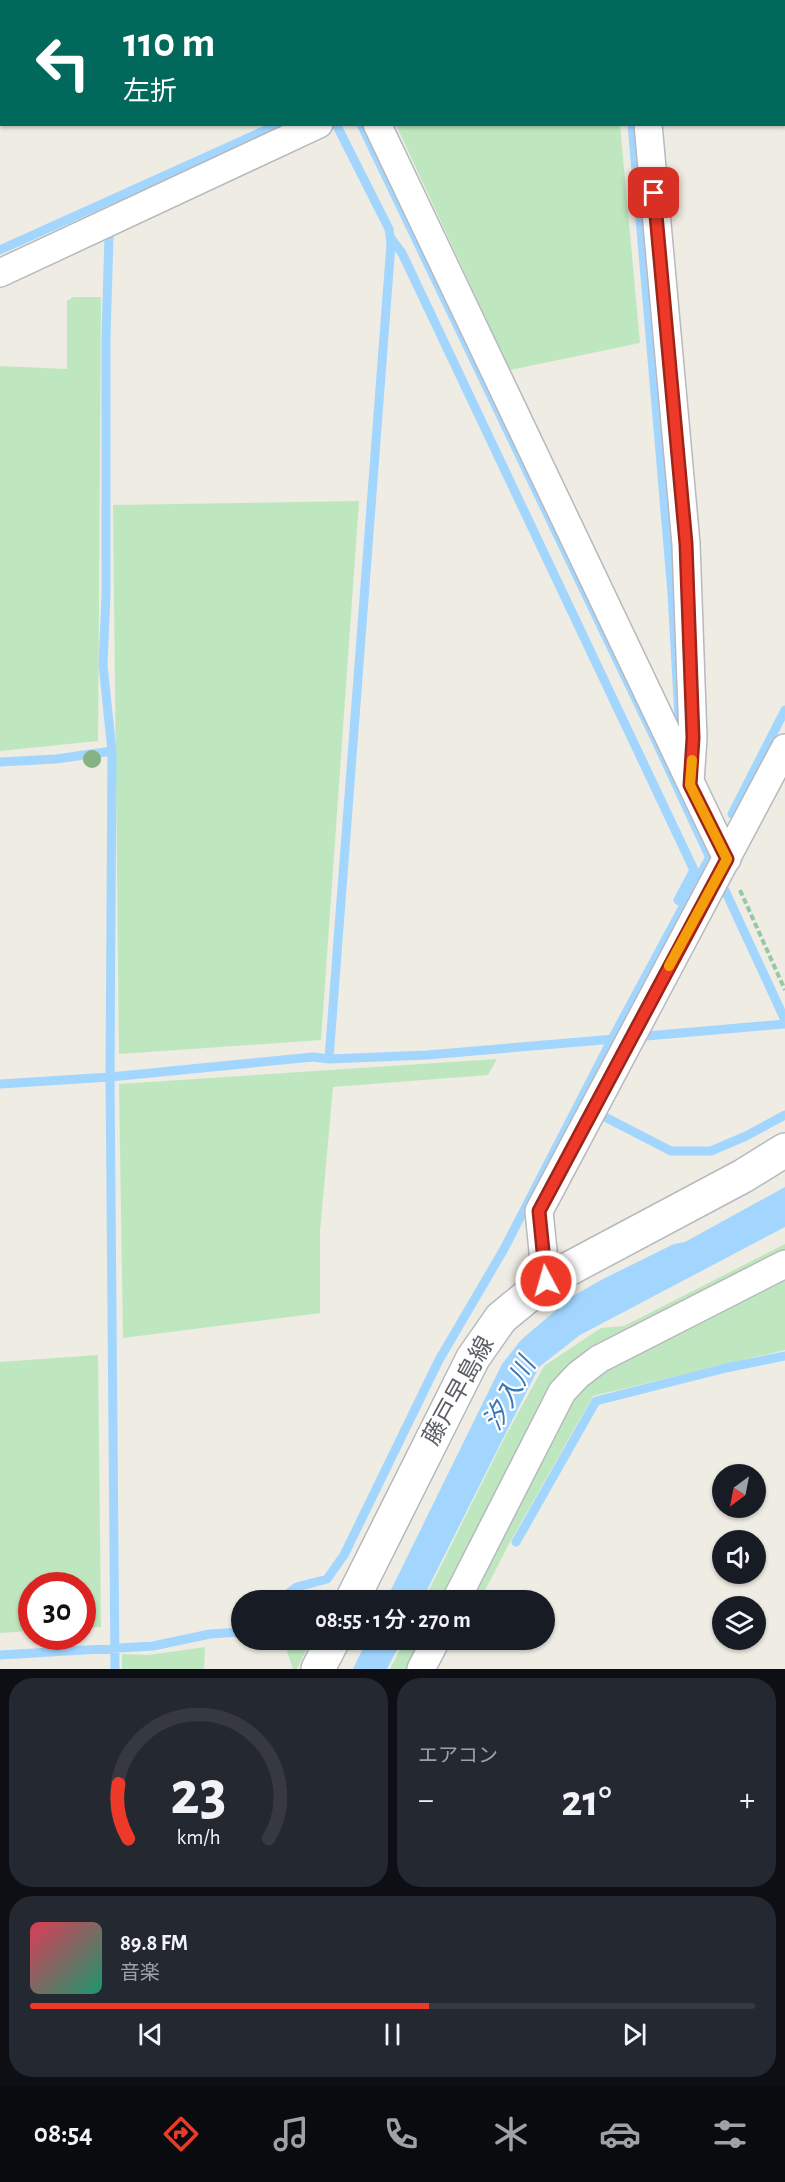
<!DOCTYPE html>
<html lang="ja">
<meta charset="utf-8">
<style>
body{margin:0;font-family:"Alegreya Sans","Noto Sans JP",sans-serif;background:#242831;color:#f1f3f6;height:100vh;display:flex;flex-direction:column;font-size:22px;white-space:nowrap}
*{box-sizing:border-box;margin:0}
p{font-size:20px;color:#9ea1a6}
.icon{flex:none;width:33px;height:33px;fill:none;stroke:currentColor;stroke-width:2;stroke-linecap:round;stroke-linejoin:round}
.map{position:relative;height:1669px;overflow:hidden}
.panel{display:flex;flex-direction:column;gap:9px;padding:9px;background:#0d0f14;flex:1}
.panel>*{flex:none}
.hud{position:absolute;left:0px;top:0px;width:786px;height:126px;box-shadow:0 2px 4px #0004;background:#00695c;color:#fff;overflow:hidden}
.needle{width:39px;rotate:212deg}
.buttons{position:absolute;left:712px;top:1464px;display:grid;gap:12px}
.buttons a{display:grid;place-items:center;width:54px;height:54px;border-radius:50%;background:#171b24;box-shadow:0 2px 4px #0004;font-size:30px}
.speed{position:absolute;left:18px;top:1572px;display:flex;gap:12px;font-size:30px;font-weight:700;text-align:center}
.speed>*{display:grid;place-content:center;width:78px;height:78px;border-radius:50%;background:#171b24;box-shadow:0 2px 4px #0004;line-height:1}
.speed .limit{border:9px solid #d22;background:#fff;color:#111}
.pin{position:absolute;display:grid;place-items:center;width:51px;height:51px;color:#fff;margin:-26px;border-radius:12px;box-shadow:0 3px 9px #0006}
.me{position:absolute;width:66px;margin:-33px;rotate:354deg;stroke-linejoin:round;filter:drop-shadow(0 0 4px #0008)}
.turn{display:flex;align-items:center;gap:21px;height:126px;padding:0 24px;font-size:27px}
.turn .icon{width:78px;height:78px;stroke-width:2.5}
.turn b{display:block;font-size:42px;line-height:51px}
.big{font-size:45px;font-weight:600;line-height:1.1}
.panel .tile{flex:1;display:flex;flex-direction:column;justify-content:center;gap:9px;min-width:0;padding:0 21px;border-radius:24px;background:#242831}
.panel .dial{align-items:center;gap:0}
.dial svg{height:156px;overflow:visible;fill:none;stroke:#363941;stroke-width:7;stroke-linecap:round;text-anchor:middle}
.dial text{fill:#f1f3f6;stroke:none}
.song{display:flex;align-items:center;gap:18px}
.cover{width:72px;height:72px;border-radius:9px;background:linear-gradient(135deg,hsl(350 70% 55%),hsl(160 70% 35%))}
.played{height:6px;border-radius:3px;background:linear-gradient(90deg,#ef3928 55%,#363941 55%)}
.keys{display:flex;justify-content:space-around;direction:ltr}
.heat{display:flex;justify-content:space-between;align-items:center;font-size:33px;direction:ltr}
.panel .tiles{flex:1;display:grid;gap:9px;grid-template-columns:1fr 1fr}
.tile:last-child{grid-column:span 2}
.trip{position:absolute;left:231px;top:1590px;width:324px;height:60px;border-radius:30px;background:#171b24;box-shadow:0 2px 4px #0004;font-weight:600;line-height:60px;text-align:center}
.tab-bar{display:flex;height:96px;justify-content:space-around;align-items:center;background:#090b0e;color:#9ea1a6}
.tab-bar .icon{width:42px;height:42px}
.tab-bar .on{color:#ef3928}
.tab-bar b{font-size:27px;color:#f1f3f6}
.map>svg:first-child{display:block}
</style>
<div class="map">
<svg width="785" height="1669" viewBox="0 0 785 1669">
<rect width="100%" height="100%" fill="#eeece3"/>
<path fill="#bee7bf" d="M 396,125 L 620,125 L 640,343 L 510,370 Z
M 73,297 L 101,297 L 98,741 L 0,751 L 0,366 L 67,369 L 67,301 Z
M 359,501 L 321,1040 L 119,1054 L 113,505 Z
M 497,1059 L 488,1075 L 333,1087 L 320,1231 L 320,1313 L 123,1338 L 119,1084 Z
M 785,1244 L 785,1257 L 586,1363 L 450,1600 L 424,1600 L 506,1435 L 544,1366 L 601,1328 L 624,1326 Z
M 785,1271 L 785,1350 L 593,1396 L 510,1542 L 480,1600 L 462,1600 L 576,1385 Z
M 98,1355 L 101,1627 L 83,1628 L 82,1586 L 32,1586 L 31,1631 L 0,1633 L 0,1362 Z
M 283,1640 L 311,1640 L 297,1669 L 293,1669 Z
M 405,1640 L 430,1640 L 416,1669 L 390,1669 Z
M 205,1647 L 204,1669 L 122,1669 L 122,1654 L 149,1655 Z"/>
<path fill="#a2d6ff" d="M 785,1187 L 785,1227 L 580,1335 L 539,1367 L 422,1600 L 386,1600 L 502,1364 L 521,1340 L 555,1311 L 555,1306 L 603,1279 L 674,1244 L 685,1242 Z
M 367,1640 L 402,1640 L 387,1669 L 353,1669 Z"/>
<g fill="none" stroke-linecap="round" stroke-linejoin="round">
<path stroke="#a2d6ff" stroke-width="9" d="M 271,0 L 272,2
M 291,0 L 292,2
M 531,0 L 532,2
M 553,2 L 557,0
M 361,124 L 655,739 L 785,1020
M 632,124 L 672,593 L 679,717 L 675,726
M 109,235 L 106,338 L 106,594 L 103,665 L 112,751 L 110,1077 L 115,1669
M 390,237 L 402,253 L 694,870 L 678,900 L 685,904
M 0,250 L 279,124
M 0,762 L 56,759 L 112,751
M 732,814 L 785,710
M 635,1037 L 785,1024
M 329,1059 L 391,244 L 389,229 L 336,124
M 0,1084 L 110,1077 L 313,1057 L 329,1059 L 427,1055 L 615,1039
M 603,1116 L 671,1151 L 711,1151 L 746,1136 L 785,1115
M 516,1542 L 596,1401 L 726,1368 L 785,1356
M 279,1600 L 297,1587 L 327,1579 L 344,1555 L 439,1360 L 504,1249 L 612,1039 L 711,855
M 0,1655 L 153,1646 L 210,1634 L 242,1632"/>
<g stroke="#b6b9be" stroke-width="30">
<path id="minor" d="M 306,0 L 307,2
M 637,0 L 637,2
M 610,2 L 613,0
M 377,124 L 727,859
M 648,124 L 686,544 L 693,738 L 690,781
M 0,273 L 319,124
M 546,1281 L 539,1211 L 785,748
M 456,1600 L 562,1392 L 578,1375 L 599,1359 L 785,1264
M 421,1669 L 436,1640"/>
</g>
<g stroke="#b6bac0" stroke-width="36">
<path id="secondary" d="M 352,1600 L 473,1358 L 501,1318 L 546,1281 L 743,1176 L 785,1150
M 318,1669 L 333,1640"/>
</g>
<path stroke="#97c8a5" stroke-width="4" stroke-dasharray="6 3" stroke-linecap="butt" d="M 740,890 L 785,990"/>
<use href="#minor" stroke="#fff" stroke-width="27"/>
<use href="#secondary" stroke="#fff" stroke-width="33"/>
</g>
<circle fill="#86b384" cx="92" cy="759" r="9"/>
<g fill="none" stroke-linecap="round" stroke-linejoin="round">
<g stroke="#9b251a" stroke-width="15">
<path id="route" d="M 546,1281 L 539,1211 L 727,859 L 690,785 L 693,738 L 686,544 L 654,193"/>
</g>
<use href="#route" stroke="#ef3928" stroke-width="10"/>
<path stroke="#f59e0b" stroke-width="10" d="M 669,966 L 727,859 L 690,785 L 692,760"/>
</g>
<g text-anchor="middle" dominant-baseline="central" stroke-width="4.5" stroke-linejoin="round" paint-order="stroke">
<g font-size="24" fill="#5b5f64" stroke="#fff">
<text transform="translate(459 1391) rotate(-61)">藤戸早島線</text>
</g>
<g font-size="26" font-style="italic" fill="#3b76b5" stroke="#fff">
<text transform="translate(510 1394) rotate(-61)">汐入川</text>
</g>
</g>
</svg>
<div class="buttons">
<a><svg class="needle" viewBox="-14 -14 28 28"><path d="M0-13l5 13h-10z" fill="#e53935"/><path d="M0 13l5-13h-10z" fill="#9ea1a6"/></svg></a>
<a><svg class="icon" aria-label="sound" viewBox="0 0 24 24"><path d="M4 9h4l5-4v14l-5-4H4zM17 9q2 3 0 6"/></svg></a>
<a><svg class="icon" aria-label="layers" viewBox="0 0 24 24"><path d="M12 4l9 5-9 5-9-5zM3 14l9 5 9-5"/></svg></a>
</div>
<div class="speed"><div class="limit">30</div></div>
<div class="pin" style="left:654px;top:193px;background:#d93025"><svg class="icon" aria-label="arrive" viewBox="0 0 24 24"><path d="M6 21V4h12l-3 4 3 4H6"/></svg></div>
<svg class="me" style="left:546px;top:1281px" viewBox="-20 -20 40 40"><circle r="17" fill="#ef3928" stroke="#fff" stroke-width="3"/><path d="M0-11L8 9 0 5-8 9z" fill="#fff"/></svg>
<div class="trip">08:55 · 1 分 · 270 m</div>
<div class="hud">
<div class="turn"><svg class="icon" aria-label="left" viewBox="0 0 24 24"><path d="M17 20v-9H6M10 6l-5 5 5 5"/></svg><div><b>110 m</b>左折</div></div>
</div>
</div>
<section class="panel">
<div class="tiles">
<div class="tile dial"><svg viewBox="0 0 100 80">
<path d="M14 69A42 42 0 1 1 86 69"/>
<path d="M14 69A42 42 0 0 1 9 41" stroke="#ef3928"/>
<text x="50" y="56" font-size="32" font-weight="700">23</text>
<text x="50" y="72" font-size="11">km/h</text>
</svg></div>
<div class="tile"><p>エアコン</p>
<div class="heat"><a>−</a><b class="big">21°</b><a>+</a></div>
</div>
<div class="tile">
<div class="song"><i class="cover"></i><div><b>89.8 FM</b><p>音楽</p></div></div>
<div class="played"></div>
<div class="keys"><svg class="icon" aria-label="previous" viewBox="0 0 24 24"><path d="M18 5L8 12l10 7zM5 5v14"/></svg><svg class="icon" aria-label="pause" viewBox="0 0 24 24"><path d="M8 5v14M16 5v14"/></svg><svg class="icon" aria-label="next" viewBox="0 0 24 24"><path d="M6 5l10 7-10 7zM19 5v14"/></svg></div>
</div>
</div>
</section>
<nav class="tab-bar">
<b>08:54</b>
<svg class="icon on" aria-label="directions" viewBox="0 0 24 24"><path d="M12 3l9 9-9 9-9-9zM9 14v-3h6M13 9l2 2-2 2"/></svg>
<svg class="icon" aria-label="music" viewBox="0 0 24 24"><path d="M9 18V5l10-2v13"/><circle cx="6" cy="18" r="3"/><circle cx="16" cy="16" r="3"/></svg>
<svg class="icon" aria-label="phone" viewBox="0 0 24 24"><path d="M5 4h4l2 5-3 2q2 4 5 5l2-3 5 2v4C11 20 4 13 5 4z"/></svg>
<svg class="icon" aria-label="climate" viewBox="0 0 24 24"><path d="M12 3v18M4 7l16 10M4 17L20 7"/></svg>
<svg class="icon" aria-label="car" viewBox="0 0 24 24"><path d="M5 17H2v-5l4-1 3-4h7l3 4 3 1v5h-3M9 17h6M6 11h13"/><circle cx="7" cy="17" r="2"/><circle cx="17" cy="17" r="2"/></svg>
<svg class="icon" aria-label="filters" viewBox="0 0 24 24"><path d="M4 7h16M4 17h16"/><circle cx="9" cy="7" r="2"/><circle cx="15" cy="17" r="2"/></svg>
</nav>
